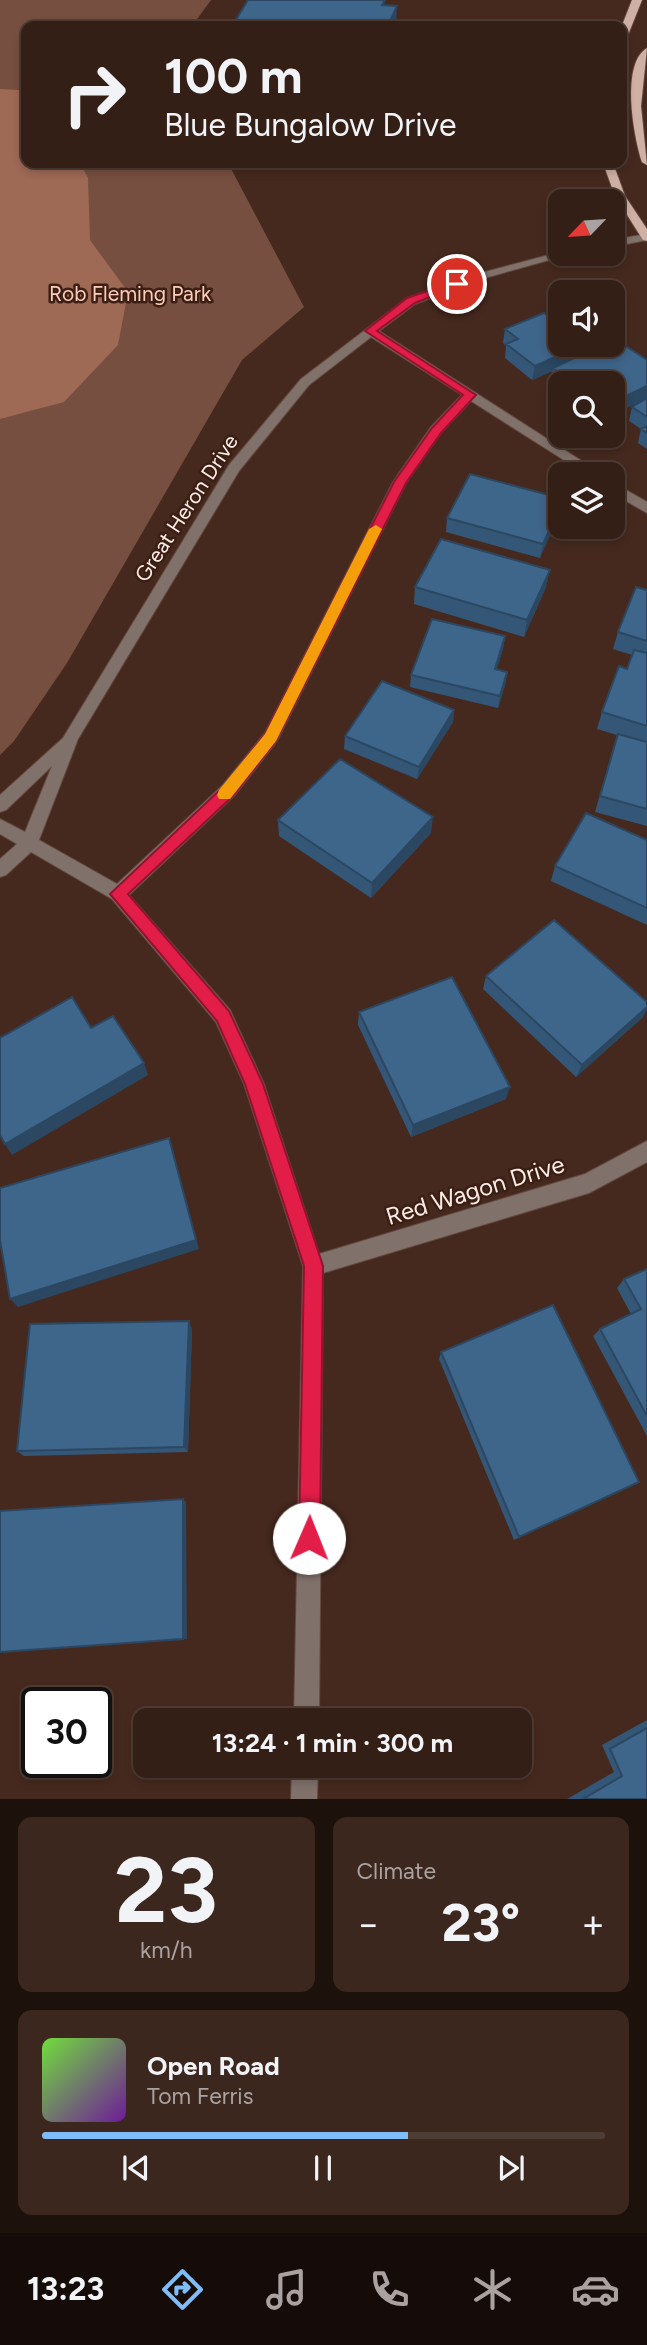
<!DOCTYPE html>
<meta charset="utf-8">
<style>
body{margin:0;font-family:Figtree,sans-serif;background:#3c271f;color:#f1f3f6;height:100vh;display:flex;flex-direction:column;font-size:26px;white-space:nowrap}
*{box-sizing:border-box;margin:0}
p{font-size:23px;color:#a9a2a1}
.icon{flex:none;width:38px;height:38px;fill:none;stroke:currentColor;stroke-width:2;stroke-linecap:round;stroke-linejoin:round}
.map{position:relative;height:1799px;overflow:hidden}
.drawer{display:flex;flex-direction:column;gap:18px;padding:18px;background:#1d110c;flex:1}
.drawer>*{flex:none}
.banner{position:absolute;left:21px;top:21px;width:606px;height:147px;border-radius:14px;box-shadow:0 4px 10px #0003,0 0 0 2px #4e3d35;background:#341f16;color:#f1f3f6;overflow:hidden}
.needle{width:46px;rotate:245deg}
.tools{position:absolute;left:548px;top:189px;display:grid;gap:14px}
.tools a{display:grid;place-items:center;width:77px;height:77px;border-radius:14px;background:#341f16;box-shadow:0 4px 10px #0003,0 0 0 2px #4e3d35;font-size:35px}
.speed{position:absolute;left:21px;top:1687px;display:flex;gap:14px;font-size:35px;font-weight:700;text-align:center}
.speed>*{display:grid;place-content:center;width:91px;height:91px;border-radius:50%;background:#341f16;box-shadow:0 4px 10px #0003,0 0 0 2px #4e3d35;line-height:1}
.speed .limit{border:4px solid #111;border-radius:10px;background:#fff;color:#111}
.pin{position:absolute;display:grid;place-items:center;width:60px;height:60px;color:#fff;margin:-30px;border:4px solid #fff;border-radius:50%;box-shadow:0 2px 7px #0007}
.me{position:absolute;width:77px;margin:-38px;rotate:1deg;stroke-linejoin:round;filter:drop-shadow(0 0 5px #0008)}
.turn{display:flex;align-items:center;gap:24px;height:147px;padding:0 28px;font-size:32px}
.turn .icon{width:91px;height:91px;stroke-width:2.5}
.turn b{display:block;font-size:49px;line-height:60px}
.big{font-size:52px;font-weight:700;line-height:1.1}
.drawer .card{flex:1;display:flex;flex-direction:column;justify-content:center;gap:10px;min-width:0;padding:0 24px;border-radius:14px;background:#3c271f}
.drawer .dial{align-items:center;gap:0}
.dial b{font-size:91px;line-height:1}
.song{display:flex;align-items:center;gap:21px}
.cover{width:84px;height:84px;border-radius:10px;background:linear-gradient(135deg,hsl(100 70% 55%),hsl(280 70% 35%))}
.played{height:7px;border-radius:4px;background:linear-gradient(90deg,#7fbdfa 65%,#4e3d35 65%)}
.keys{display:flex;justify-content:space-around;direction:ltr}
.heat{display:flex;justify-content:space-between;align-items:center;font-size:38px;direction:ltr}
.drawer .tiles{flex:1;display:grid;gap:18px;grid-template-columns:1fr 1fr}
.card:last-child{grid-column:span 2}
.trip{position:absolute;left:133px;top:1708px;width:399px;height:70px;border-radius:14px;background:#341f16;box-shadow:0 4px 10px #0003,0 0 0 2px #4e3d35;font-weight:700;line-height:70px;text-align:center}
.tabs{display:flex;height:112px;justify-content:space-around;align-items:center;background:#150c09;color:#a9a2a1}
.tabs .icon{width:49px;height:49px}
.tabs .current{color:#7fbdfa}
.tabs b{font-size:32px;color:#f1f3f6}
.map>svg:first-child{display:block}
</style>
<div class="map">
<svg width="647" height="1799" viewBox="0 0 647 1799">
<rect width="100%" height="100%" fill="#46291e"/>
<path fill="#764f40" d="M 0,0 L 211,0 L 192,26 L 26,26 L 26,163 L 228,163 L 304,307 L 242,360 L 67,663 L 14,741 L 0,755 Z"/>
<path fill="#9e6955" d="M 0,89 L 20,90 L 26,95 L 26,163 L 80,163 L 88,178 L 90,240 L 128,292 L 118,345 L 64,402 L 0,419 Z"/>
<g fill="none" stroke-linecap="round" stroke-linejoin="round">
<g stroke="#63483e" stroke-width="2">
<path id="minor" d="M 647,234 L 647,240 L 612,247 L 612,240 Z
M 560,252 L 571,254 L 485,278 L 415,304 L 379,331 L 602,474 L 586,474 L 471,401 L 441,433 L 406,483 L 277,741 L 235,795 L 129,895 L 230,1010 L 264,1084 L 319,1254 L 585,1174 L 647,1141 L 647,1162 L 589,1193 L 323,1273 L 319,1720 L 294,1720 L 303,1266 L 244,1084 L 216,1022 L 112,899 L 31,852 L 6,875 L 0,877 L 0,859 L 17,844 L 0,834 L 0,819 L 25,832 L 52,766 L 6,810 L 0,812 L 0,795 L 63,738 L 229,465 L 301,379 L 407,298 L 477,274 ZM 371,337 L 462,395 L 431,427 L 393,482 L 265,733 L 223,785 L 117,884 L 39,840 L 78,739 L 239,471 L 309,385 Z
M 612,482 L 647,502 L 647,513 L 612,493 Z
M 292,1766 L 318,1766 L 317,1799 L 291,1799 Z"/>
</g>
<g stroke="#63483e" stroke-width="2">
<path id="major" d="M 632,0 L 642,0 L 626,40 L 621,43 L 621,28 Z
M 647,48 L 641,106 L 647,165 L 642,162 C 634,138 620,64 647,48 Z
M 603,163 L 613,163 L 625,196 L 647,229 L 647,241 L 643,240 L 615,196 Z"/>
</g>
<use href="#minor" fill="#81716b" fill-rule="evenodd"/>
<use href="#major" fill="#cfb0a4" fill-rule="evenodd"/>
</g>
<path fill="#355777" d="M 385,0 L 384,5 L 396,26 L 234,26 L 234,23 Z
M 505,329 L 585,345 L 583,354 L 647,360 L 647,398 L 612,415 L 612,383 L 560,383 L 560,389 L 550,382 L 552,371 L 532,380 L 505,358 L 506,346 L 503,343 Z
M 647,398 L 647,449 L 638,443 L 641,429 L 629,421 L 632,407 Z
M 560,498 L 540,558 L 446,532 L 447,518 Z
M 415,587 L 546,587 L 524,637 L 414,604 Z
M 647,590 L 647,826 L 595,812 L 617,735 L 597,729 L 602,712 L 627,669 L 632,655 L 613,649 L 618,632 Z
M 505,636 L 503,649 L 496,670 L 507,672 L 505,685 L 498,708 L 410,687 L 411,675 Z
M 454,710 L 453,722 L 417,779 L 344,749 L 345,736 Z
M 278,820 L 431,833 L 371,898 L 279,836 Z
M 647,840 L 647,925 L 551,881 L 555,866 Z
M 486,976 L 643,1017 L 576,1077 L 483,989 Z
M 359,1012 L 506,1099 L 411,1137 L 358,1025 Z
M 647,1269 L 647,1436 L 593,1336 L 600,1329 L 631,1314 L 617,1288 L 624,1279 Z
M 192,1329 L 188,1452 L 24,1456 L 17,1451 Z
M 441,1352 L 639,1482 L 514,1540 L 439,1359 Z
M 647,1720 L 647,1799 L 567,1799 L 614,1772 L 602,1745 Z"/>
<path fill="#2b4761" d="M 397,6 L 396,26 L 389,26 L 389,24 Z
M 582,345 L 585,345 L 582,357 L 553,368 L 553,371 L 532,380 L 535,366 Z
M 647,386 L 647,398 L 612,415 L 612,403 Z
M 560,507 L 560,514 L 540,558 L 543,544 Z
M 550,570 L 546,587 L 524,637 L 527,620 Z
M 505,636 L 503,649 L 493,682 L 495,669 Z
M 507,672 L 505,685 L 498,708 L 500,696 Z
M 454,710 L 453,722 L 417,779 L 419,767 Z
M 433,817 L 431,833 L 371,898 L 372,883 Z
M 647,1007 L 647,1010 L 643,1017 L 576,1077 L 582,1065 Z
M 144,1063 L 148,1075 L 12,1155 L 5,1144 Z
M 510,1087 L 506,1099 L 411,1137 L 413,1125 Z
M 172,1149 L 199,1249 L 18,1307 L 10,1299 Z
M 189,1321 L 192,1329 L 188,1452 L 184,1447 Z
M 183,1499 L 186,1502 L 187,1639 L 183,1639 Z"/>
<path fill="#3e658a" stroke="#2b4761" stroke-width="2" d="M 248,0 L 385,0 L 382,5 L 397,6 L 389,24 L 376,23 L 375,26 L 260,26 L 234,23 Z
M 544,313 L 560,325 L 560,345 L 582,345 L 535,366 L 506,344 L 518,339 L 505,329 Z
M 615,339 L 647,360 L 647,386 L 612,403 L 612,383 L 573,383 L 553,368 L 602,345 L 612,345 L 612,340 Z
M 647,398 L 647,417 L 632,407 Z
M 647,426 L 647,433 L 641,429 Z
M 470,474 L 560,498 L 560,507 L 543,544 L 447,518 Z
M 441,539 L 550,570 L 527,620 L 415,587 Z
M 636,587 L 647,590 L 647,641 L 618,632 Z
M 432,619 L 505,636 L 495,669 L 507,672 L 500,696 L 411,675 Z
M 634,650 L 647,653 L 647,726 L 602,712 L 619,666 L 627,669 Z
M 382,681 L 454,710 L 419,767 L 345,736 Z
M 618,734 L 647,742 L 647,809 L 600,796 Z
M 340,759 L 433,817 L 372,883 L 278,820 Z
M 586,813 L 647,840 L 647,908 L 555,866 Z
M 554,920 L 647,1002 L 647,1007 L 582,1065 L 486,976 Z
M 452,977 L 510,1087 L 413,1125 L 359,1012 Z
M 72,997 L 91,1028 L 113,1016 L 144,1063 L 5,1144 L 0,1135 L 0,1038 Z
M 169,1138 L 196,1240 L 10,1299 L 0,1240 L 0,1188 Z
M 647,1269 L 647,1416 L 600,1329 L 641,1309 L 624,1279 Z
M 553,1305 L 639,1482 L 519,1537 L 441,1352 Z
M 189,1321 L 184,1447 L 17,1451 L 30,1324 Z
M 183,1499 L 183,1639 L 0,1652 L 0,1511 Z
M 647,1728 L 647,1799 L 583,1799 L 622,1776 L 610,1749 Z"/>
<path fill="#e11d48" stroke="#92132f" stroke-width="2" d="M 454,282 L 463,284 L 415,303 L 377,331 L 476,395 L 441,433 L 406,483 L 276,741 L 234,795 L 128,894 L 229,1011 L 263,1084 L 323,1266 L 320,1538 L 317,1546 L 309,1549 L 302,1546 L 299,1538 L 304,1266 L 245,1084 L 217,1021 L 110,894 L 224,786 L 265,734 L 394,482 L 432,428 L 463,395 L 365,331 L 407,298 Z"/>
<path fill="#f59e0b" d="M 376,525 L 382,529 L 276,741 L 230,799 L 219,799 L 217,795 L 219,790 L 265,734 L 369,529 Z"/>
<g text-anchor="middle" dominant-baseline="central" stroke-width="5" stroke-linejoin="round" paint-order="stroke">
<g font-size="21" fill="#feccb9" stroke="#3b1f14">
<text x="130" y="293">Rob Fleming Park</text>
</g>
<g font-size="21" fill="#fcece6" stroke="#3b1f14">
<text transform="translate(186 508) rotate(-57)">Great Heron Drive</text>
</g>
<g font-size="24" fill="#fcece6" stroke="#3b1f14">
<text transform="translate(475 1190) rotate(-17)">Red Wagon Drive</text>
</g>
</g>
</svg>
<div class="tools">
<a><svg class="needle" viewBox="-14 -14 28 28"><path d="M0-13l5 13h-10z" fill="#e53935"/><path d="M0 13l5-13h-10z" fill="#a9a2a1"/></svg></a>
<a><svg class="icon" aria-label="sound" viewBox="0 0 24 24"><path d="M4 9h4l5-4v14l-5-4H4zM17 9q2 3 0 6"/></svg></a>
<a><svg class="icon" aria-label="search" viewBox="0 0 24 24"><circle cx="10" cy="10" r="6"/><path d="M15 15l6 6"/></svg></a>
<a><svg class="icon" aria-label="layers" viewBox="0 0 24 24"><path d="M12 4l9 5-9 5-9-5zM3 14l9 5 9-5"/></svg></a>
</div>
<div class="speed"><div class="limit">30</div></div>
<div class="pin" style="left:457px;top:284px;background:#d93025"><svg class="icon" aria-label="arrive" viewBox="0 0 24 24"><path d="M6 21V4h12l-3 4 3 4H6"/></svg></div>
<svg class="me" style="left:309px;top:1538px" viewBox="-20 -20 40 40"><circle r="19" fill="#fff"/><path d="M0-13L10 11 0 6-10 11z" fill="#e11d48"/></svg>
<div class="trip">13:24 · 1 min · 300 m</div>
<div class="banner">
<div class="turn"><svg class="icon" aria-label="right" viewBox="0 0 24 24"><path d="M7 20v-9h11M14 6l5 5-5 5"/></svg><div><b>100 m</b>Blue Bungalow Drive</div></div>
</div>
</div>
<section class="drawer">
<div class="tiles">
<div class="card dial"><b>23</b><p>km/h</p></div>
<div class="card"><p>Climate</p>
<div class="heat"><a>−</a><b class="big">23°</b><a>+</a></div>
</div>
<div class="card">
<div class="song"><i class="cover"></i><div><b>Open Road</b><p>Tom Ferris</p></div></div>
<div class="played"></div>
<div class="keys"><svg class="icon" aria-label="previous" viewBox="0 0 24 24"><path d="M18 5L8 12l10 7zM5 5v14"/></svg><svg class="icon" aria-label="pause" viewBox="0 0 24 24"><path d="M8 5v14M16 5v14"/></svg><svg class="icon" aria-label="next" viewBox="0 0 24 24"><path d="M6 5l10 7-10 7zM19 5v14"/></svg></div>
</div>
</div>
</section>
<nav class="tabs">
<b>13:23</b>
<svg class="icon current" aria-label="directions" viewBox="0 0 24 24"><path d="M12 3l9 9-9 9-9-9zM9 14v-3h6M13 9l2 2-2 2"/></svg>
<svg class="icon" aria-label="music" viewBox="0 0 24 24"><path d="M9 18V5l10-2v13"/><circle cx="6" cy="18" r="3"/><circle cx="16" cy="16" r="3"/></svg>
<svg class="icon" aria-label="phone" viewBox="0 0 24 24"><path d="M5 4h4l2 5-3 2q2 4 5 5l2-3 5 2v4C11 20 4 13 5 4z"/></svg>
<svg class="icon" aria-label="climate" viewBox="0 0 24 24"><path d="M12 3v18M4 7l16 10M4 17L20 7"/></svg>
<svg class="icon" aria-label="car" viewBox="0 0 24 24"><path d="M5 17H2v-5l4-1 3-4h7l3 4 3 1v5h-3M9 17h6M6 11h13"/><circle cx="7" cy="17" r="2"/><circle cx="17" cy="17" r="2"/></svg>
</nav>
